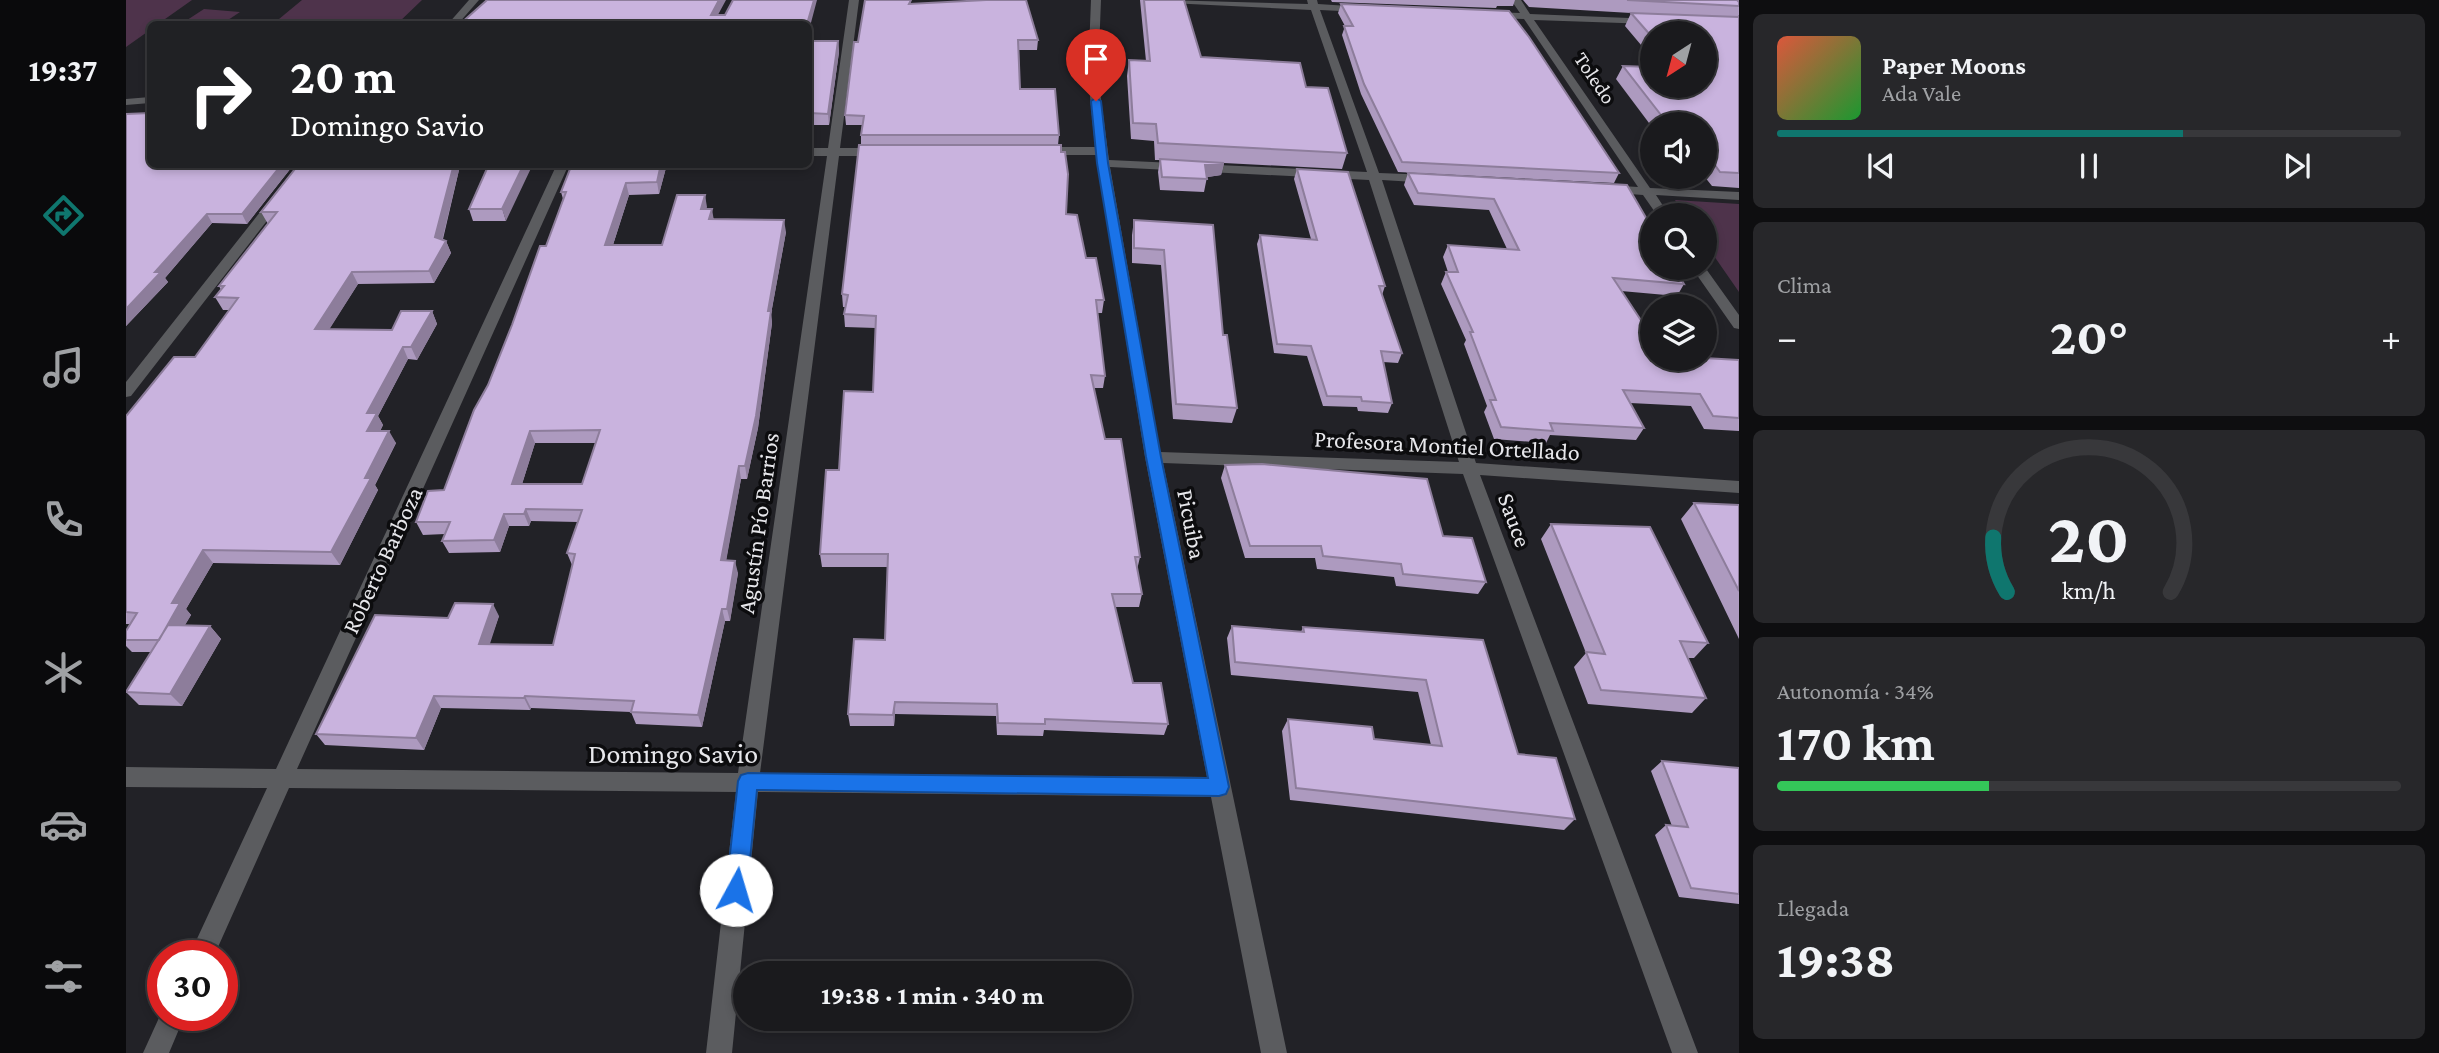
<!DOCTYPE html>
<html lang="es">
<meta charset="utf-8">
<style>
body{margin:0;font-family:"Crimson Pro",serif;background:#27272a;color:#f1f3f6;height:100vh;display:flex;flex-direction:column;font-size:26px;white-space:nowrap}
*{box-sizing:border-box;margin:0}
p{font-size:23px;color:#9fa1a4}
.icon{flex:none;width:38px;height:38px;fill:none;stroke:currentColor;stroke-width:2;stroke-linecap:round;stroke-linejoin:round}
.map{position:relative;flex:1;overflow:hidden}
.details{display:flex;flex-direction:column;gap:14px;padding:14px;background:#0e0e10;width:700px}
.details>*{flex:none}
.hud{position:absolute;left:21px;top:21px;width:665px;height:147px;border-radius:10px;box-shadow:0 4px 10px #0003,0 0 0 2px #38383b;background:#202124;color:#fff;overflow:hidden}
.needle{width:46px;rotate:216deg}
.tools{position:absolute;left:1514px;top:21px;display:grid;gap:14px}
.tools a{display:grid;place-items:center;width:77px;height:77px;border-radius:50%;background:#1a1a1d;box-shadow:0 4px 10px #0003,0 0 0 2px #38383b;font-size:35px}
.speed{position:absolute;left:21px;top:940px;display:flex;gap:14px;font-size:35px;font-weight:700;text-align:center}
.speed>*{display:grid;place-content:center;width:91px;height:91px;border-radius:50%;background:#1a1a1d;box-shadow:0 4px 10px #0003,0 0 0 2px #38383b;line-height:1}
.speed .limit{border:10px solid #d22;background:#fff;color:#111}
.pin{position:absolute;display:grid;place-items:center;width:60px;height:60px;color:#fff;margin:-72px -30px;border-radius:50% 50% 50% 0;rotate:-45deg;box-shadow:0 0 7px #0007}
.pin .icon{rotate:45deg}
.me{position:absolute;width:77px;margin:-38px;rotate:6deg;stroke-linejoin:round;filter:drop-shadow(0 0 5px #0008)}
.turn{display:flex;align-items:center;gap:24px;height:147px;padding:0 28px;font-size:32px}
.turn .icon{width:91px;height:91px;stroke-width:2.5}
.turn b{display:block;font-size:49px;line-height:60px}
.big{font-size:52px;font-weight:700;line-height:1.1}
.details .card{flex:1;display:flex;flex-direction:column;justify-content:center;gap:10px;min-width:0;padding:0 24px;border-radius:10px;background:#27272a}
.details .dial{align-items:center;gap:0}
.dial svg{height:182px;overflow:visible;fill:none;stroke:#38383b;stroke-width:7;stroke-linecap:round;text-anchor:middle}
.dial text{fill:#f1f3f6;stroke:none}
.song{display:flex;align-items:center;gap:21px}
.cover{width:84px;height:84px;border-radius:10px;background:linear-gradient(135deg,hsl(10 70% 55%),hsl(130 70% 35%))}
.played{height:7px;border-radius:4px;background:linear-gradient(90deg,#0f766e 65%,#38383b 65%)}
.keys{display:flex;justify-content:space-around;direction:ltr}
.heat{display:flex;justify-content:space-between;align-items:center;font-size:38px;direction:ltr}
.charge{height:10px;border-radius:5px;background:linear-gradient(90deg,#34c759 34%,#38383b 0)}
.trip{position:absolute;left:607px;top:961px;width:399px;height:70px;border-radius:35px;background:#1a1a1d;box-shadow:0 4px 10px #0003,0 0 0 2px #38383b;font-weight:700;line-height:70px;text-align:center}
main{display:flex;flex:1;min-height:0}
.dock{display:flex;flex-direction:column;width:126px;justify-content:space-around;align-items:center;background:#0a0a0c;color:#9fa1a4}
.dock .icon{width:49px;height:49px}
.dock .current{color:#0f766e}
.dock b{font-size:32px;color:#f1f3f6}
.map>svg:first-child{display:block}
</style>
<main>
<nav class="dock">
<b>19:37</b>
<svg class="icon current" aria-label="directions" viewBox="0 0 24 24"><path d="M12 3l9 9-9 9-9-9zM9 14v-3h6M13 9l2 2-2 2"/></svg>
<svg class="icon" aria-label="music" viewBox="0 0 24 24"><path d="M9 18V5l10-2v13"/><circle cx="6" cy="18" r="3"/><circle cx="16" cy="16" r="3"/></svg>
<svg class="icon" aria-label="phone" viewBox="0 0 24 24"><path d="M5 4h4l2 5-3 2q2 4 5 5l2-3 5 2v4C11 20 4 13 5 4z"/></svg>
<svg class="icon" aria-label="climate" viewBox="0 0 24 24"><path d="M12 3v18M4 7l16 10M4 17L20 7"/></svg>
<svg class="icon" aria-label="car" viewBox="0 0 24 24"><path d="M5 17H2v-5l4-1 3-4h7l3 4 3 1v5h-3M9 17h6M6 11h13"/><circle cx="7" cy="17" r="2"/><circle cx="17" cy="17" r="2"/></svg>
<svg class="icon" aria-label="filters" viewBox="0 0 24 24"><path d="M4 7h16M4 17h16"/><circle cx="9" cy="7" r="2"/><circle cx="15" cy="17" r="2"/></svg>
</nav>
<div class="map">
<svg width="1613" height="1053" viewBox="0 0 1613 1053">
<rect width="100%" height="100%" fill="#222227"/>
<path fill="#4e334b" d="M 0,0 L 66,0 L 32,24 L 24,24 L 24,30 L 0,47 Z
M 176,0 L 296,0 L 271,24 L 147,24 Z
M 78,9 L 114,12 L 96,24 L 55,24 Z
M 1549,200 L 1613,204 L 1613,292 L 1579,243 L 1578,215 L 1559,215 Z"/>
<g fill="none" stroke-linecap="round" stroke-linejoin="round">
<path fill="#5b5c5f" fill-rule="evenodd" d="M 343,0 L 353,0 L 332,24 L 322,24 Z
M 723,0 L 733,0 L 714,148 L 756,148 L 762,152 L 756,156 L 713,156 L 634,773 L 1081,777 L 1019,457 L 970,155 L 913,155 L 907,151 L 913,147 L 969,147 L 962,76 L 965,0 L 975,0 L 972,76 L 983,160 L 1241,172 L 1185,10 L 1043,3 L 1038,0 L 1182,4 L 1181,0 L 1191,0 L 1192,4 L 1238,7 L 1238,11 L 1235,12 L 1194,10 L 1253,173 L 1305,175 L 1311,179 L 1305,183 L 1256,180 L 1350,463 L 1613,481 L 1613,493 L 1354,475 L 1572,1053 L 1546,1053 L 1337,474 L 1037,463 L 1161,1053 L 1135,1053 L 1085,797 L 632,792 L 606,1053 L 580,1053 L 610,792 L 163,788 L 88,956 L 63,956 L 141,788 L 0,787 L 0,767 L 150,769 L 431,164 L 443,164 L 171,769 L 612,773 L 701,156 L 682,156 L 682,148 L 702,148 ZM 984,167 L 1243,180 L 1333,462 L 1034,452 Z
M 1385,0 L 1395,0 L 1404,14 L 1528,19 L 1528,23 L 1525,24 L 1408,20 L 1524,188 L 1613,192 L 1613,200 L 1530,195 L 1543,215 L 1531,215 L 1517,195 L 1476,192 L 1476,186 L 1480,185 L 1512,187 L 1398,19 L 1364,18 L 1359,15 L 1364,12 L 1394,13 Z
M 24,97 L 24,103 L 0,105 L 0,99 Z
M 172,164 L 185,164 L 5,396 L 0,397 L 0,382 Z
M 1578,266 L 1613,315 L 1613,329 L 1608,328 L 1566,268 Z
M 37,1009 L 37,1015 L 59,1015 L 43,1053 L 17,1053 Z"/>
</g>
<path fill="#ad9abf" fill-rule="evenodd" d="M 1014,0 L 1058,0 L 1075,57 L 1180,87 L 1221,153 L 1216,169 L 1098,163 L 1095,175 L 1081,177 L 1078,192 L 1034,190 L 1032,172 L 1034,160 L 1029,160 L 1028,141 L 1005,139 L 1001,76 L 1003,60 L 1020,61 Z
M 1205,0 L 1389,0 L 1387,6 L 1371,6 L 1370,8 L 1206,2 Z
M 1397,0 L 1613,0 L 1613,15 L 1612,17 L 1613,17 L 1613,188 L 1586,186 L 1578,176 L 1578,124 L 1526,124 L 1526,127 L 1490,79 L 1497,66 L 1578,86 L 1526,33 L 1526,58 L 1499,26 L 1505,13 L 1403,7 Z
M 786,4 L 912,40 L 911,50 L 893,50 L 894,89 L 933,135 L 932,145 L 735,145 L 735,135 L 736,125 L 720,125 L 719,115 L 732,42 Z
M 1215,4 L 1493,173 L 1488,183 L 1272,172 L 1235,94 L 1216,35 L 1219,26 L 1212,13 Z
M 682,41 L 712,41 L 713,52 L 703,125 L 685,125 L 682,138 Z
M 0,114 L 165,168 L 121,224 L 86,223 L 39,278 L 42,282 L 0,326 Z
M 173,164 L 331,164 L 333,170 L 317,239 L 320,241 L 325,253 L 308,283 L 232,284 L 203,329 L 266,330 L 306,311 L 311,324 L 291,360 L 282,359 L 252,416 L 257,425 L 254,431 L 270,443 L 249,485 L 252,490 L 214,565 L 87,563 L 60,609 L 65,615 L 58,626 L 84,626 L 95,639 L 56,706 L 13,705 L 0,692 L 25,652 L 6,652 L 0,646 L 0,631 L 4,624 L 0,624 L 0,416 L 69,357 L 103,310 L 97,310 L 89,297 L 95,290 L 93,286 L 142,224 L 135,212 Z
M 363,164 L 380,221 L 347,221 L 343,209 Z
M 541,164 L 533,194 L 503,195 L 487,245 L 536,245 L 579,195 L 580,209 L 588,219 L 660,232 L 645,314 L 646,323 L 632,428 L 621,479 L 615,479 L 600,560 L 612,573 L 604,621 L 599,621 L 576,727 L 510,724 L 505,712 L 405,708 L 404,710 L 315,708 L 298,750 L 199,745 L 190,734 L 322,618 L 373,616 L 363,644 L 427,645 L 446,565 L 441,553 L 452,522 L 405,521 L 403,526 L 383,526 L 374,552 L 323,553 L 316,541 L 319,534 L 297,535 L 290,522 L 318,490 L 420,246 L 437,199 L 435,192 ZM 409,443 L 470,443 L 456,484 L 396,484 Z
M 1171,169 L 1259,286 L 1256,295 L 1276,353 L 1272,363 L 1257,362 L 1266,403 L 1262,413 L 1232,411 L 1231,407 L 1197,406 L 1181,356 L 1148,353 L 1131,244 L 1134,235 L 1185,239 L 1168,179 Z
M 1282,173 L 1501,185 L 1558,284 L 1551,296 L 1495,291 L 1526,359 L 1613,360 L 1613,431 L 1578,429 L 1565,406 L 1504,403 L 1518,428 L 1510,440 L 1424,435 L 1420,443 L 1368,439 L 1358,412 L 1361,406 L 1338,344 L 1340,340 L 1315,284 L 1320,272 L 1322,272 L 1317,257 L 1322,245 L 1381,249 L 1363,210 L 1288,205 L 1278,185 Z
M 940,214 L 978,300 L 976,313 L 971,313 L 979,376 L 977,388 L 967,388 L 979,439 L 1014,557 L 1011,570 L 1016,594 L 1013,607 L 989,607 L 1007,683 L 1042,724 L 1038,735 L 918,730 L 917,736 L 871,735 L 870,716 L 769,714 L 768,726 L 724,726 L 722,714 L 759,640 L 762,567 L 696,567 L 694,554 L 713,470 L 747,392 L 750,328 L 719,327 L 718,314 L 720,307 L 717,307 L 716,294 Z
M 1008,220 L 1087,225 L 1097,335 L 1111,408 L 1106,423 L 1047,419 L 1035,265 L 1006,263 L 1006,235 Z
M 1099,465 L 1317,536 L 1360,582 L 1352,594 L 1270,586 L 1268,577 L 1191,569 L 1189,558 L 1119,558 L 1095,478 Z
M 1568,503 L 1613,505 L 1613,639 L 1555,519 Z
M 1425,524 L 1582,643 L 1568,658 L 1561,658 L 1580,698 L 1566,713 L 1462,704 L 1448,667 L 1460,653 L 1415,539 Z
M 1106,626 L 1175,632 L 1177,627 L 1357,640 L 1392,754 L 1449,819 L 1438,830 L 1164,800 L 1156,731 L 1162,719 L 1248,739 L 1305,745 L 1292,692 L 1105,675 L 1101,638 Z
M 1536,761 L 1613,768 L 1613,904 L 1553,897 L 1529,835 L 1540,825 L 1546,826 L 1525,771 Z"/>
<path fill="#8d7d9b" d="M 593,0 L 600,0 L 587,24 L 585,15 Z
M 688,0 L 691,0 L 682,34 L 682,24 L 681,24 Z
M 712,41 L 713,52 L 703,125 L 702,114 Z
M 684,113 L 685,125 L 682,138 L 682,121 Z
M 1098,163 L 1095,175 L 1076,178 L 1079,165 Z
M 156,164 L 163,164 L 165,168 L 121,224 L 116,214 Z
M 328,164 L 331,164 L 333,170 L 314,249 L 309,237 Z
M 398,164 L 407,164 L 380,221 L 376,209 Z
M 535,164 L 541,164 L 533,194 L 531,182 Z
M 500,183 L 503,195 L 483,257 L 479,245 Z
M 579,195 L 581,207 L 577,221 L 575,209 Z
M 586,209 L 588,221 L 583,219 Z
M 81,214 L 86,223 L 39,278 L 42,282 L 0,326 L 0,309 L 29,272 Z
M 658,220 L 660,232 L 645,314 L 646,323 L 632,428 L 621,479 L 619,466 L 642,311 Z
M 320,241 L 325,253 L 308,283 L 303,271 Z
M 226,272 L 232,284 L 196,341 L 189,329 Z
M 306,311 L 311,324 L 291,360 L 285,347 Z
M 277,347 L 282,359 L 252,416 L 257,425 L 248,444 L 241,431 L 241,413 Z
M 263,431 L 270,443 L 249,485 L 252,490 L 214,565 L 205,552 L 239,478 Z
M 404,431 L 409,443 L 392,497 L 386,484 Z
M 613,466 L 615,479 L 598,573 L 595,560 Z
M 400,509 L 405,521 L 403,526 L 398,514 Z
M 378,514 L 383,526 L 374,552 L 368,540 Z
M 77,550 L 87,563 L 60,609 L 65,615 L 44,651 L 33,640 L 46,603 Z
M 609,561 L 612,573 L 604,621 L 601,609 Z
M 367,604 L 373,616 L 360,656 L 353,644 Z
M 596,609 L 599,621 L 576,727 L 572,715 Z
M 84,626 L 95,639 L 56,706 L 44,694 Z
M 308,696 L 315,708 L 298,750 L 290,738 Z
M 399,696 L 405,708 L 404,710 L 398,698 Z
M 769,702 L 769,714 L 768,726 L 767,715 Z"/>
<path fill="#c9b3de" stroke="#8d7d9b" stroke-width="2" fill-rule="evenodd" d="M 361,0 L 593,0 L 585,15 L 599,15 L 607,0 L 688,0 L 681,24 L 334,24 Z
M 739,0 L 785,0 L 783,4 L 860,0 L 900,0 L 912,40 L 892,40 L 894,89 L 929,89 L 933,135 L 735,135 L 738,116 L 719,115 L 728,42 L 732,42 Z
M 1018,0 L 1058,0 L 1075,57 L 1174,63 L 1180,87 L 1202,88 L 1221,153 L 1032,143 L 1030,124 L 1007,123 L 1003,60 L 1024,61 Z
M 1501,0 L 1611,0 L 1613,2 L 1613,6 Z
M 1215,4 L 1383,11 L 1403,37 L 1493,173 L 1276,162 L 1238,84 L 1218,26 L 1227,26 Z
M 1505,13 L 1613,17 L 1613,173 L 1594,172 L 1578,150 L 1578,124 L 1542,124 L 1497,66 L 1526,67 L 1526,86 L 1578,86 L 1578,33 L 1526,33 L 1526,37 Z
M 682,41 L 712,41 L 702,114 L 684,113 L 682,121 Z
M 24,113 L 24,164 L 156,164 L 116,214 L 81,214 L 29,272 L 35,272 L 0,309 L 0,114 Z
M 733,145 L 935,145 L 935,152 L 939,152 L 942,174 L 940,214 L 951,215 L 960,258 L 970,258 L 978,300 L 970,300 L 979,376 L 965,375 L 979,439 L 995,439 L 1014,557 L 1009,557 L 1016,594 L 986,594 L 1007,683 L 1035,683 L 1042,724 L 919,719 L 919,724 L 872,723 L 871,704 L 769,702 L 767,715 L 722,714 L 728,639 L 759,640 L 762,554 L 694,554 L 700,470 L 713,470 L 718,391 L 747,392 L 750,316 L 718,314 L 722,295 L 716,294 Z
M 1034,159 L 1098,163 L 1079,165 L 1081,179 L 1036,177 Z
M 173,164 L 328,164 L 309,237 L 320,241 L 303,271 L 226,272 L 189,329 L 266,330 L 275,311 L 306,311 L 285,347 L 277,347 L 241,413 L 251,413 L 241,431 L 263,431 L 239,478 L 245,478 L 205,552 L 77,550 L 46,603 L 54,603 L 33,640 L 0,640 L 0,631 L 11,613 L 0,612 L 0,416 L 48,357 L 69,357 L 112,298 L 89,297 L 98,286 L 93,286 L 151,212 L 135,212 Z
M 363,164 L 398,164 L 376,209 L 343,209 Z
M 446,164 L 535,164 L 531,182 L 500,183 L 479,245 L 536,245 L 551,195 L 579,195 L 575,209 L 586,209 L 583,219 L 658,220 L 642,311 L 645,311 L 630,416 L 619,466 L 613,466 L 595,560 L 609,561 L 601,609 L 596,609 L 572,715 L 505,712 L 508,701 L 399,696 L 398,698 L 308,696 L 290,738 L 190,734 L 249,615 L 322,618 L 329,603 L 367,604 L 353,644 L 427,645 L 449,554 L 441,553 L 456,510 L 400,509 L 398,514 L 378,514 L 368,540 L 316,541 L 324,522 L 290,522 L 302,491 L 318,490 L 348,410 L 362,385 L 386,325 L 414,246 L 420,246 L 440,192 L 435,192 ZM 474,430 L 456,484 L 386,484 L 404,431 Z
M 1171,169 L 1222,172 L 1259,286 L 1253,286 L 1276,353 L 1255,351 L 1266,403 L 1236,401 L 1235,397 L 1201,396 L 1185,346 L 1151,344 L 1134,235 L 1191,240 Z
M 1282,173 L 1501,185 L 1526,228 L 1526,268 L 1549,268 L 1558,284 L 1487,278 L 1526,337 L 1526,359 L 1578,358 L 1613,360 L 1613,418 L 1587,416 L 1574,394 L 1497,390 L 1518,428 L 1424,423 L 1427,431 L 1375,427 L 1364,400 L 1370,400 L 1344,332 L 1347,332 L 1320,272 L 1332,272 L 1322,245 L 1393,250 L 1368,199 L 1292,193 Z
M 1008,220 L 1087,225 L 1097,335 L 1101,335 L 1111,408 L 1050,404 L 1038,250 L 1008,248 Z
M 1136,464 L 1301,479 L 1317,536 L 1346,538 L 1360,582 L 1277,574 L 1275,564 L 1197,556 L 1195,546 L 1124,546 L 1099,465 Z
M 1568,503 L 1613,505 L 1613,591 Z
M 1425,524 L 1524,527 L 1582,643 L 1554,641 L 1580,698 L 1475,690 L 1460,652 L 1479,654 Z
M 42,625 L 84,626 L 44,694 L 0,692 Z
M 1106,626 L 1178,632 L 1177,627 L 1357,640 L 1392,754 L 1430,758 L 1449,819 L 1170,788 L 1162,719 L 1246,727 L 1248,739 L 1316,746 L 1300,680 L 1109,662 Z
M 1536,761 L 1613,768 L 1613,894 L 1565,888 L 1540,825 L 1562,827 Z"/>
<path fill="#1a73e8" stroke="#114b97" stroke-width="2" d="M 970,98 L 975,101 L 982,163 L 1035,457 L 1103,787 L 1100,794 L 1093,796 L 631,790 L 621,890 L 618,897 L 610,900 L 603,897 L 600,890 L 612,781 L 615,775 L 622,773 L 1082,778 L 1020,457 L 971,163 L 965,101 Z"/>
<g text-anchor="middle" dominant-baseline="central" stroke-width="7" stroke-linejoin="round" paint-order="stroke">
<g font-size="21" fill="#e7e7eb" stroke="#0c0c0e">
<text transform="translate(1469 78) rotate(56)">Toledo</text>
</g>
<g font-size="24" fill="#e7e7eb" stroke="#0c0c0e">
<text transform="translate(1321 445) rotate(3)">Profesora Montiel Ortellado</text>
<text transform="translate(1389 520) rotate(70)">Sauce</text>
<text transform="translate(632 523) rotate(-82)">Agustín Pío Barrios</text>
<text transform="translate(1066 524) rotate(79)">Picuiba</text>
<text transform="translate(256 560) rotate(-65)">Roberto Barboza</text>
</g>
<g font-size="28" fill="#e7e7eb" stroke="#0c0c0e">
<text x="547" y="753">Domingo Savio</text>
</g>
</g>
</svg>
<div class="tools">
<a><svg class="needle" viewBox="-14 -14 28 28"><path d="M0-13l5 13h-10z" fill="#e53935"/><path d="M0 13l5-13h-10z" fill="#9fa1a4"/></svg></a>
<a><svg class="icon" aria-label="sound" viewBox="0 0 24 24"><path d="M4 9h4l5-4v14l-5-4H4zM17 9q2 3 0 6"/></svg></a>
<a><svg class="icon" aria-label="search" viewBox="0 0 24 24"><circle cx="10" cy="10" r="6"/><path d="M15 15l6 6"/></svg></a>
<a><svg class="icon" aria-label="layers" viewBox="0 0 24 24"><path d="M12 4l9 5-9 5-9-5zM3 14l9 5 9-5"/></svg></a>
</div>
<div class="speed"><div class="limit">30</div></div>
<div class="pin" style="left:970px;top:101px;background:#d93025"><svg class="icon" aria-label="arrive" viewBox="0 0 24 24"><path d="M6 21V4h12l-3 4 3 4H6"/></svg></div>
<svg class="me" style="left:610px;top:890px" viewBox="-20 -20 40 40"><circle r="19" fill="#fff"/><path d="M0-13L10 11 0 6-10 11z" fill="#1a73e8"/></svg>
<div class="trip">19:38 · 1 min · 340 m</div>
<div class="hud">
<div class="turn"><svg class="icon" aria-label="right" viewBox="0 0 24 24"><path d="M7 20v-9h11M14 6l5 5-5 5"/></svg><div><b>20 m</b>Domingo Savio</div></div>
</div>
</div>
<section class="details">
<div class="card">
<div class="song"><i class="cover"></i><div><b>Paper Moons</b><p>Ada Vale</p></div></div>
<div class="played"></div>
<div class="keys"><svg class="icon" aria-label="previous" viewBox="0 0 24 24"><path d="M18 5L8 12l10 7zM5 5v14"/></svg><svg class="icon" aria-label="pause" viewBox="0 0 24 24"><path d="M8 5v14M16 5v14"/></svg><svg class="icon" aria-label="next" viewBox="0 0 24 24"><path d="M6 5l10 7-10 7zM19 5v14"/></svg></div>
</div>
<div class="card"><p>Clima</p>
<div class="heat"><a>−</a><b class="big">20°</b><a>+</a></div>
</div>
<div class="card dial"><svg viewBox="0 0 100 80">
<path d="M14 69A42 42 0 1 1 86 69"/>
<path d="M14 69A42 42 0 0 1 8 45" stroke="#0f766e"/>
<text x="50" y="56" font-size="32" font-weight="700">20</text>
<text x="50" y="72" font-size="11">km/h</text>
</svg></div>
<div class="card"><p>Autonomía · 34%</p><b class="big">170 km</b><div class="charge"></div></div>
<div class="card"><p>Llegada</p><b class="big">19:38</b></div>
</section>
</main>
